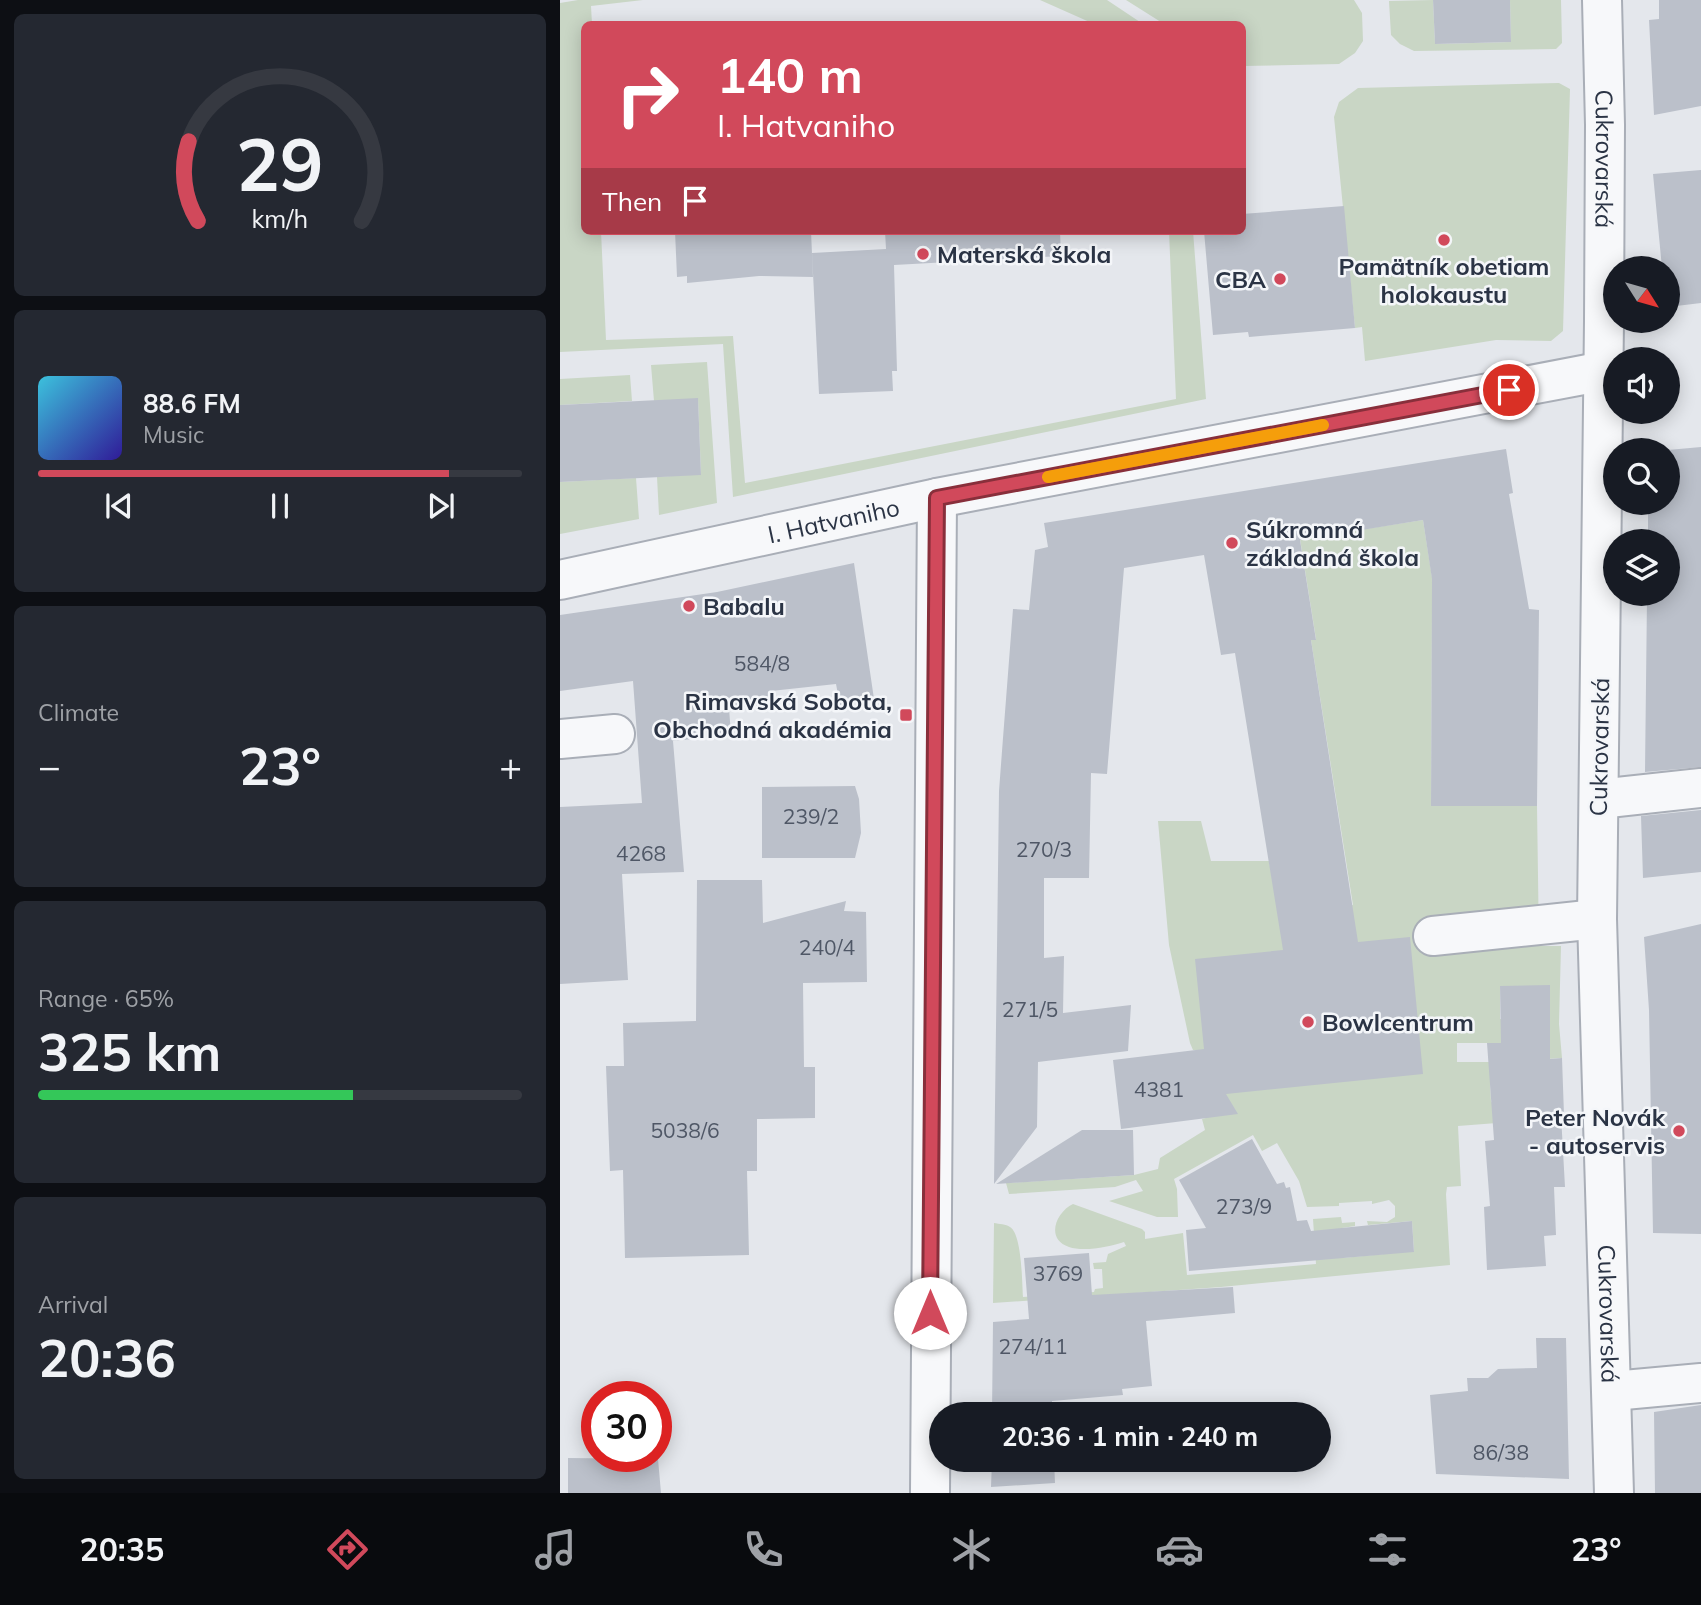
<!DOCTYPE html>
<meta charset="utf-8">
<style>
body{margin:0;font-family:Mulish,sans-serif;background:#242831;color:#f1f3f6;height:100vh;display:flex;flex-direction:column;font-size:26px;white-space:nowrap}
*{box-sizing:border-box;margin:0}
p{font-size:23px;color:#9ea1a6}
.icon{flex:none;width:38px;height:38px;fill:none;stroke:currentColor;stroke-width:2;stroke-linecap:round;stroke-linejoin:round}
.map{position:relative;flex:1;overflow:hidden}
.panel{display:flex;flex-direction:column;gap:14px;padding:14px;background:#0d0f14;width:560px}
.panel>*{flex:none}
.top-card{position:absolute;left:21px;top:21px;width:665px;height:214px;border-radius:10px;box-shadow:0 4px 18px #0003;background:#d1495b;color:#fff;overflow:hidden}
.needle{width:46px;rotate:127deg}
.fabs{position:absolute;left:1043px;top:256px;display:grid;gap:14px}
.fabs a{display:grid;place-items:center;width:77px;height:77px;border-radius:50%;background:#171b24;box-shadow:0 4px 18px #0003;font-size:35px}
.speed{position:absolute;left:21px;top:1381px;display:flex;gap:14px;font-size:35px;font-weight:700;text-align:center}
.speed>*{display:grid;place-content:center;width:91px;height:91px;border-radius:50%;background:#171b24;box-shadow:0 4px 18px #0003;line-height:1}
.speed .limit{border:10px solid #d22;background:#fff;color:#111}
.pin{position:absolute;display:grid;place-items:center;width:60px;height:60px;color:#fff;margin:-30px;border:4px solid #fff;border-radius:50%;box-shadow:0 2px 7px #0007}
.me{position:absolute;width:77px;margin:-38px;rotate:0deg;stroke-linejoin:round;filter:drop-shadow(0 0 5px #0008)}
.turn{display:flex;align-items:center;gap:24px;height:147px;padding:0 21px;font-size:32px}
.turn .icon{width:91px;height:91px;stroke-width:2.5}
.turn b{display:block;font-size:49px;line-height:60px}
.then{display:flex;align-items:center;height:66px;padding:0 21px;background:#0003;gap:14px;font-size:26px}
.big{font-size:52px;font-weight:700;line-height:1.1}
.panel .tile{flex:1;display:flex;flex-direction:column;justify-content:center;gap:10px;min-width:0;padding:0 24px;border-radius:10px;background:#242831}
.panel .dial{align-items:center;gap:0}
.dial svg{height:182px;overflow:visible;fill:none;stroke:#363941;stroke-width:7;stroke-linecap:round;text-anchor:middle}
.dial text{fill:#f1f3f6;stroke:none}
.song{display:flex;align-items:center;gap:21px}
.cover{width:84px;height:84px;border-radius:10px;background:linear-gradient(135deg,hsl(190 70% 55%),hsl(250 70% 35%))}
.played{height:7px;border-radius:4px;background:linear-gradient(90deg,#d1495b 85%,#363941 85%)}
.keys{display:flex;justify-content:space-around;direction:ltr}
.heat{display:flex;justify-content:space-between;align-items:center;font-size:38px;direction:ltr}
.charge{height:10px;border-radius:5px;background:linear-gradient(90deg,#34c759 65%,#363941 0)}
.trip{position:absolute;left:369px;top:1402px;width:402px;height:70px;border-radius:35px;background:#171b24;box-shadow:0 4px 18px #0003;font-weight:700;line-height:70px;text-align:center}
.dock{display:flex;height:112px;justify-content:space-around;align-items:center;background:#090b0e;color:#9ea1a6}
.dock .icon{width:49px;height:49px}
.dock .selected{color:#d1495b}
.dock b{font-size:32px;color:#f1f3f6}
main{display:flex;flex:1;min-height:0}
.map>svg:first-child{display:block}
</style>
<main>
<section class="panel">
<div class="tile dial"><svg viewBox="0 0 100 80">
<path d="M14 69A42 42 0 1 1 86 69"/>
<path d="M14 69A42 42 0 0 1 10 34" stroke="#d1495b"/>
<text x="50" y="56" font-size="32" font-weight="700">29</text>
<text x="50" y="72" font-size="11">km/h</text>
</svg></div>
<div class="tile">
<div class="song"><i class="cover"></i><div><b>88.6 FM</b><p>Music</p></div></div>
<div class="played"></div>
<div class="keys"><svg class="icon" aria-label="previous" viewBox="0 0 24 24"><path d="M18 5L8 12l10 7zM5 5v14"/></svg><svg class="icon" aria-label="pause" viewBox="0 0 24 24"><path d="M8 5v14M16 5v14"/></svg><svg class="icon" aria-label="next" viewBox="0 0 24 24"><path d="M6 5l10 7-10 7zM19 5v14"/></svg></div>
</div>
<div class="tile"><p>Climate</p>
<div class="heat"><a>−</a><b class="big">23°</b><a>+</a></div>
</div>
<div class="tile"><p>Range · 65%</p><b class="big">325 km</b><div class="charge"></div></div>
<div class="tile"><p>Arrival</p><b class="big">20:36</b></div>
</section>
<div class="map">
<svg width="1141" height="1493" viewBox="0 0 1141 1493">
<rect width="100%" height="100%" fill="#e4e7ec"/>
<path fill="#c9d6c5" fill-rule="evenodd" d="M 18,0 L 83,0 L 31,6 L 32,24 L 24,24 L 24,231 L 41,231 L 46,340 L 173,336 L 185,483 L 616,399 L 609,231 L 633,231 L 646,399 L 173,497 L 163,344 L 0,352 L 0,3 Z
M 480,0 L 547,0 L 583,24 L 534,24 Z
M 566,0 L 794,0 L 802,13 L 803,41 L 795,53 L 779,64 L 683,66 L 682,24 L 604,24 Z
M 873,0 L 875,44 L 951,42 L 950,0 L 1001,0 L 1002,43 L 996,49 L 854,51 L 840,44 L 831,35 L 829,1 Z
M 999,83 L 1010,89 L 1003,331 L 991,341 L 936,340 L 805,361 L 802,327 L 795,328 L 774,117 L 779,102 L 798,88 Z
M 147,362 L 157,503 L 99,515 L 97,477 L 141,474 L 138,399 L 94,401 L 91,365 Z
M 70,375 L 72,401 L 0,405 L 0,379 Z
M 76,478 L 79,519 L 0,534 L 0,482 Z
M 863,520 L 877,609 L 872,610 L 871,806 L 977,806 L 979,946 L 1001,946 L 999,1024 L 1002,1058 L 956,1061 L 930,1083 L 931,1101 L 939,1116 L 1004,1115 L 1003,1118 L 898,1126 L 901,1186 L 887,1187 L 886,1194 L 890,1265 L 661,1287 L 433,1303 L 434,1223 C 439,1224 446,1224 450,1227 C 462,1234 462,1283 463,1297 L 534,1292 L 535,1289 L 543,1288 L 542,1269 L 534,1269 L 533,1263 L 546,1262 L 548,1254 L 566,1246 L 564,1242 C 550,1247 523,1252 509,1247 C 485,1239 496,1212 513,1204 L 582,1229 L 585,1232 L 585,1239 L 623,1233 L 627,1275 L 756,1264 L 753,1219 L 781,1217 L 782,1223 L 795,1222 L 795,1226 L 782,1228 L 783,1258 L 854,1251 L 852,1221 L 808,1225 L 807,1221 L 827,1222 L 835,1217 L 835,1206 L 829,1200 L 812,1204 L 812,1201 L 779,1203 L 779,1206 L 747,1207 L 739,1181 L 717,1143 L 702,1151 L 693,1135 L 614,1179 L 617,1189 L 618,1217 L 597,1217 L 549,1201 L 583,1191 L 576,1180 L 555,1187 L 449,1194 L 446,1183 L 574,1175 L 598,1169 L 600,1158 L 645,1130 L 642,1119 L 646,1118 L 637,1050 L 633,1050 L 630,1043 L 609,945 L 598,821 L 641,821 L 651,861 L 709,861 L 719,917 L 793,905 L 751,640 L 756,639 L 740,539 ZM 940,986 L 990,1018 L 940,1019 ZM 897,1043 L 930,1043 L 931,1062 L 897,1062 Z"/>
<path fill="#bbc0ca" d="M 873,0 L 950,0 L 951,42 L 875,44 Z
M 1099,0 L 1141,0 L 1141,106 L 1094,115 L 1089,20 L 1099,19 Z
M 1141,170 L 1141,303 L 1108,307 L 1108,268 L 1102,268 L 1093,174 Z
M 784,206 L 795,328 L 689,337 L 688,332 L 653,335 L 644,231 L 682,231 L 682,214 Z
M 115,231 L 251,231 L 253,277 L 199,276 L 127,283 L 127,276 L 117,277 Z
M 325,231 L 500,231 L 501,256 L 334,265 L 337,371 L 332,371 L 333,391 L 259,394 L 252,253 L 326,249 Z
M 138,398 L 141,475 L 0,482 L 0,405 Z
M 1141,447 L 1141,767 L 1085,772 L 1087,597 L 1108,595 L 1108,541 L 1088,541 L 1088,502 L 1108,502 L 1108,450 Z
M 946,449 L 953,493 L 949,494 L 969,609 L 979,610 L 977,806 L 871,806 L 872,579 L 863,520 L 740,540 L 756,640 L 751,640 L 798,942 L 850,937 L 863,1074 L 666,1094 L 678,1114 L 561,1129 L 553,1060 L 644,1049 L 635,959 L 723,950 L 675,653 L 661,655 L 644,555 L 564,568 L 547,774 L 531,773 L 529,878 L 484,878 L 484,958 L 504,956 L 503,1013 L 571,1005 L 568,1051 L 478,1062 L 477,1127 L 434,1184 L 439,791 L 443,738 L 453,609 L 469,610 L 475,550 L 488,547 L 484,523 Z
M 294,563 L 314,699 L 280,705 L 276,684 L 211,691 L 213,705 L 169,708 L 171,735 L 113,741 L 124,872 L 62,874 L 68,980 L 0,984 L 0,807 L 82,803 L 73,681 L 0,691 L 0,615 L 157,592 Z
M 295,786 L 299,799 L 301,833 L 295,858 L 202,858 L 202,787 Z
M 1141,810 L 1141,872 L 1083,878 L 1081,816 Z
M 137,880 L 202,880 L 203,923 L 286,901 L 284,911 L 306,912 L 307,982 L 243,983 L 244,1067 L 255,1067 L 255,1118 L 197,1119 L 197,1171 L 187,1171 L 189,1255 L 65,1258 L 63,1170 L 50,1171 L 46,1066 L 64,1066 L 63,1023 L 136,1021 Z
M 1141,924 L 1141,1234 L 1093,1233 L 1089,1010 L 1084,937 Z
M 990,985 L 990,1059 L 1002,1058 L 1004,1115 L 1001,1115 L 1005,1187 L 994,1187 L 996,1235 L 984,1236 L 986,1266 L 927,1270 L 924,1207 L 930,1206 L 925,1141 L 934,1140 L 927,1043 L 941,1043 L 940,986 Z
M 522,1130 L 573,1130 L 574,1175 L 436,1184 Z
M 692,1139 L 717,1184 L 724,1182 L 726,1188 L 730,1187 L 737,1221 L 747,1220 L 751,1231 L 852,1221 L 854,1252 L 629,1271 L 626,1230 L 646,1228 L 619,1180 Z
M 529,1253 L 532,1295 L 673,1287 L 675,1313 L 586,1321 L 592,1386 L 562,1389 L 563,1395 L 492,1401 L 492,1414 L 432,1414 L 433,1322 L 469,1319 L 464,1258 Z
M 976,1338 L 1006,1338 L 1009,1479 L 876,1474 L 870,1395 L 908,1391 L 907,1378 L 928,1378 L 938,1369 L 977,1368 Z
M 1141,1405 L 1141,1493 L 1095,1493 L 1094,1412 Z
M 8,1458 L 98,1459 L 101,1493 L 8,1493 Z
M 432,1460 L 494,1460 L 495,1483 L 431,1487 Z"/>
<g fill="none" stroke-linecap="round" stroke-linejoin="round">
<g stroke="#a9aeb7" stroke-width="42">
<g id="minor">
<path id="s1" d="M 1042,0 L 1045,125 L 1044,321 L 1037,919 L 1054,1493"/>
<path id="s2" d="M 0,580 L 377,498 L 1044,371"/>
<path d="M 0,739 L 55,734"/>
<path d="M 1039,799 L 1141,788"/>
<path d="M 873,936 L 1037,919"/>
<path d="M 1053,1391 L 1141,1383"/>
<path d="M 370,1493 L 377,498"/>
</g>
</g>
<use href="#minor" stroke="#f7f8fa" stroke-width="38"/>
</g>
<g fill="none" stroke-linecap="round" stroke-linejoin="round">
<g stroke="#882f3b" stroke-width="18">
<path id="route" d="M 370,1313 L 377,498 L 949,390"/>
</g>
<use href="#route" stroke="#d1495b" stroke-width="12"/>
<path stroke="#f59e0b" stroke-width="12" d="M 488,477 L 763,425"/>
</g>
<g fill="#d1495b" stroke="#f4f6f9" stroke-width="2.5">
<circle cx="884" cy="240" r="7"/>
<circle cx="363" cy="254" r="7"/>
<circle cx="720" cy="279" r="7"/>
<circle cx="672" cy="543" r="7"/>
<circle cx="129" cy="606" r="7"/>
<rect x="339" y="708" width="14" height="14" rx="3.5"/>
<circle cx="748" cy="1022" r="7"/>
<circle cx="1119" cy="1131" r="7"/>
</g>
<g text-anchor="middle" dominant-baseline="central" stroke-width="5" stroke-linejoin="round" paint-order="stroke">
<g font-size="21" fill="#4f5766">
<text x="202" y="663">584/8</text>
<text x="251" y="816">239/2</text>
<text x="484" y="849">270/3</text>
<text x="81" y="853">4268</text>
<text x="267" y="947">240/4</text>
<text x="470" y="1009">271/5</text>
<text x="599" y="1089">4381</text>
<text x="125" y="1130">5038/6</text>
<text x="684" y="1206">273/9</text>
<text x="498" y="1273">3769</text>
<text x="473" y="1346">274/11</text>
<text x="941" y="1452">86/38</text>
</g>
<g font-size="24" fill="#2b3445" stroke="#f4f6f9">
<text stroke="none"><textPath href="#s1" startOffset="159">Cukrovarská</textPath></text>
<text stroke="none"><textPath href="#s2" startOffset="280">I. Hatvaniho</textPath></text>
<text transform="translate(1039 747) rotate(-89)">Cukrovarská</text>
<text stroke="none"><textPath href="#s1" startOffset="1314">Cukrovarská</textPath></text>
</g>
<g font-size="24" font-weight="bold" fill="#2b3445" stroke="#f4f6f9" text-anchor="start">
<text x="377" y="254">Materská škola</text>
<text x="884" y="266" text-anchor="middle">Pamätník obetiam<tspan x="884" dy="28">holokaustu</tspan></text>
<text x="706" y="279" text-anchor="end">CBA</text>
<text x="686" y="529">Súkromná<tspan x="686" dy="28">základná škola</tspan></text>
<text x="143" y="606">Babalu</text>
<text x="332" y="701" text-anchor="end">Rimavská Sobota,<tspan x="332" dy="28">Obchodná akadémia</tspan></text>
<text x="762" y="1022">Bowlcentrum</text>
<text x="1105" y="1117" text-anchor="end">Peter Novák<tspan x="1105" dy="28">- autoservis</tspan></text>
</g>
</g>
</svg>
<div class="fabs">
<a><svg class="needle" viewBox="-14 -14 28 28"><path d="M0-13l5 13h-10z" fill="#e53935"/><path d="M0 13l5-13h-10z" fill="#9ea1a6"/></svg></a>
<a><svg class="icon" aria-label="sound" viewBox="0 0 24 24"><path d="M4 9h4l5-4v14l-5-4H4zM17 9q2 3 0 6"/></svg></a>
<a><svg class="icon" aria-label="search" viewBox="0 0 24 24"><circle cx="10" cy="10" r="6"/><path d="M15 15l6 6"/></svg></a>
<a><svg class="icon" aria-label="layers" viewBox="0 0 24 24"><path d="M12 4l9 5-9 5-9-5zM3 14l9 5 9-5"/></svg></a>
</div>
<div class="speed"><div class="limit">30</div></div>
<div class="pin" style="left:949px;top:390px;background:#d93025"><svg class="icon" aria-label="arrive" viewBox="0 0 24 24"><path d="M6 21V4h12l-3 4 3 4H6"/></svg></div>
<svg class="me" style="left:370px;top:1313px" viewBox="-20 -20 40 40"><circle r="19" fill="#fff"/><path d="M0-13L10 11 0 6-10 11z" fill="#d1495b"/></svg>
<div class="trip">20:36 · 1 min · 240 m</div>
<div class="top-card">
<div class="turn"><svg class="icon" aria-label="right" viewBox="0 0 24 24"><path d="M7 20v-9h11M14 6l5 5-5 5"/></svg><div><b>140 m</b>I. Hatvaniho</div></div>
<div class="then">Then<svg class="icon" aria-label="arrive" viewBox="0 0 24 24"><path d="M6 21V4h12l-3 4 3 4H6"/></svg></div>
</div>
</div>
</main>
<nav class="dock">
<b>20:35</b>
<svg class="icon selected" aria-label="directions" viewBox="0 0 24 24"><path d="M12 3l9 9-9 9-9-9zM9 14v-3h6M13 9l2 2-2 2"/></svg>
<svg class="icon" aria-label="music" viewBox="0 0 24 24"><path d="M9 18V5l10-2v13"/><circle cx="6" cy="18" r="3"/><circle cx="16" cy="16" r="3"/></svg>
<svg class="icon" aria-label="phone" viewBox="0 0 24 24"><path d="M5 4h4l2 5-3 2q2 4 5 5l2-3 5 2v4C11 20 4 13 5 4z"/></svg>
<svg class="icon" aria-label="climate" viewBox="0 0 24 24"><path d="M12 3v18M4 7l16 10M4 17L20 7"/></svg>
<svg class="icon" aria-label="car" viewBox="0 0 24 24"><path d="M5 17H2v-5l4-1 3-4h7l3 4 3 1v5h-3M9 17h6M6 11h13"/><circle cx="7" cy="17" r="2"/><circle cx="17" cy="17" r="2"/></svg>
<svg class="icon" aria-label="filters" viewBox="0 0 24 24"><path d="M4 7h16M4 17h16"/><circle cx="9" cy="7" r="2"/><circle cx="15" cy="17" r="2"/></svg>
<b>23°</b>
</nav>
